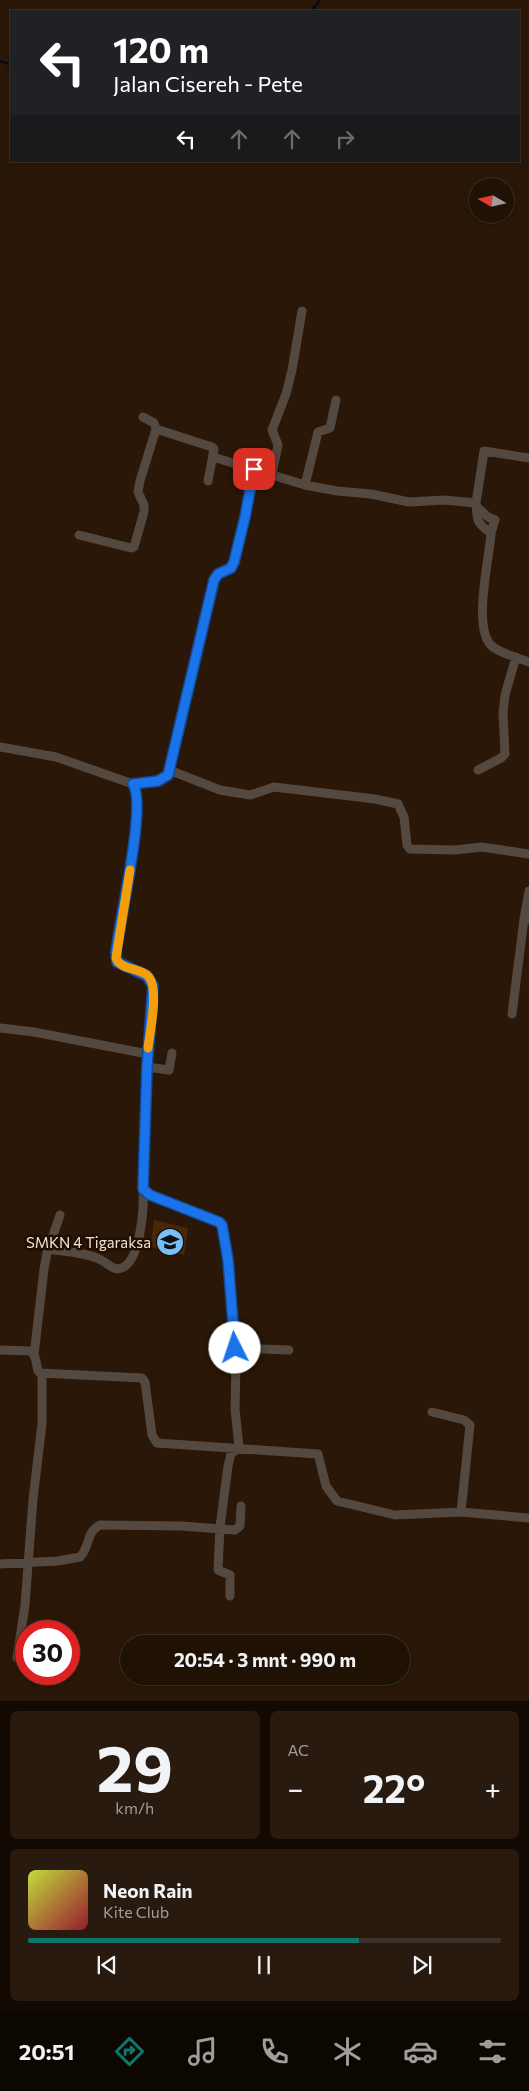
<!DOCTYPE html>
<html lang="id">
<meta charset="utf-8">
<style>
body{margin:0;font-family:Commissioner,sans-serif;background:#281a0f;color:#f1f3f6;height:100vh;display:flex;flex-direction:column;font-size:19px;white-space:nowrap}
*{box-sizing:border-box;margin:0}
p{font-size:16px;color:#a29d9a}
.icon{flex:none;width:28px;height:28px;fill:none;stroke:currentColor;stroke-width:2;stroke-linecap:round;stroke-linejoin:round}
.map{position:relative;height:1701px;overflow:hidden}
.details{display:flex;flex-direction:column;gap:10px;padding:10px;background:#120903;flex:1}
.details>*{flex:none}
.hud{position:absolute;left:10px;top:10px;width:510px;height:152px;border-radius:0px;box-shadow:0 2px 8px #0003,0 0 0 1px #3d3127;background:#202124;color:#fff;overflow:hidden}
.needle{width:32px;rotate:279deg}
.controls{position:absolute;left:469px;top:178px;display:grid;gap:10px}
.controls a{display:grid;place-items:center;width:45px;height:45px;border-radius:50%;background:#201105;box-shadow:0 2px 8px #0003,0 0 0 1px #3d3127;font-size:25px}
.speed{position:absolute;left:15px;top:1620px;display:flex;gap:10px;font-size:25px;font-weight:700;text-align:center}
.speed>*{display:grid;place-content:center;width:65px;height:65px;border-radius:50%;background:#201105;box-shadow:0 2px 8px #0003,0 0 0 1px #3d3127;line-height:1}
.speed .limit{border:8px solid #d22;background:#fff;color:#111}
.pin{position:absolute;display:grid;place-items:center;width:42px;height:42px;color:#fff;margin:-21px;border-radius:10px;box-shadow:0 2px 8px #0006}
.me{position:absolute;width:55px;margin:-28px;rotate:356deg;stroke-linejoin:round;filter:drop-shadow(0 0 4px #0008)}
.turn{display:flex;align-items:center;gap:18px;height:105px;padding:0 20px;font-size:22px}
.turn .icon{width:65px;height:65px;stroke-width:2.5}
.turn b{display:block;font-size:35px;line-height:42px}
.lanes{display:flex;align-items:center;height:48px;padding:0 20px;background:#0003;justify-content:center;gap:25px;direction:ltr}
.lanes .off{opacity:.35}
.big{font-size:38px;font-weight:700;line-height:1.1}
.details .card{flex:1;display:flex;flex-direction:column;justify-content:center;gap:8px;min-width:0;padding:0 18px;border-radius:8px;background:#281a0f}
.details .dial{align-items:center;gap:0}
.dial b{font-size:65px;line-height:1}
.song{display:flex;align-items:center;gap:15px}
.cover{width:60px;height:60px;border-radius:8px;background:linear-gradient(135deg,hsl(70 70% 55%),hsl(350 70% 35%))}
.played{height:5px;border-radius:2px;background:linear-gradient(90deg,#0f766e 70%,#3d3127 70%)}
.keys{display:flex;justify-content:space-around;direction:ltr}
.heat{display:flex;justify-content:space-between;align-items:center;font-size:28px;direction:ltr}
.details .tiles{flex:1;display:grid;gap:10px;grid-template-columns:1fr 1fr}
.card:last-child{grid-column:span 2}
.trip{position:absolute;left:120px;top:1635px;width:290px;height:50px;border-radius:25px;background:#201105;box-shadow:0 2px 8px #0003,0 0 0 1px #3d3127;font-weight:700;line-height:50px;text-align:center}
.tab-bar{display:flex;height:80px;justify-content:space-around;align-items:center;background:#0d0702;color:#a29d9a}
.tab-bar .icon{width:35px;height:35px}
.tab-bar .on{color:#0f766e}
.tab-bar b{font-size:22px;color:#f1f3f6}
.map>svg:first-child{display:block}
</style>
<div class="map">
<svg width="529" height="1701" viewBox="0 0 529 1701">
<rect width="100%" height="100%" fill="#2a1707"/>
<path fill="#492809" d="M 154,1220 L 188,1228 L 184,1255 L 150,1247 Z"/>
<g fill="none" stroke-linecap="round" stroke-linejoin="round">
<path stroke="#000919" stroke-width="2" d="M 311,11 L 320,0
M 0,61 L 11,65"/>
<path stroke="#534941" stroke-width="9" d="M 143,417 L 154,423 L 156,429 L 212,447 L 214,449 L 208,481
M 213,457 L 305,485 L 337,491 L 371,494 L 409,502 L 444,500 L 476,503 L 484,451 L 529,458
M 272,474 L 278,445 L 272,430 L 286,394 L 292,370 L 302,311
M 305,485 L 318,432 L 330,428 L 336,400
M 476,503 C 477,520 476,523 491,533 C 490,557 471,631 493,647 C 503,654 518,658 529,662
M 476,506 L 488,517 L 495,520 L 491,533
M 79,535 L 131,548 L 134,547 L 144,512 L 144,505 L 138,492 L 140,481 L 156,429
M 0,747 L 56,757 L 133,784 C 147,805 119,921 116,953 L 117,962 L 147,975 L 153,986 L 147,1067 L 143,1189 L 157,1198 L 219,1222 L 225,1234 L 228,1260 L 236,1363 L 235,1409 L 239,1447
M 169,770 L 220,790 L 250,795 L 274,787 L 375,799 L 398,804 L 404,817 L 407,845 L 410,849 L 455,850 L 482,847 L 529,854
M 478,770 L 501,758 L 505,754 L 503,713 L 505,695 L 516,657
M 133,784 L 157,781 L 168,775 L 214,580 L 218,573 L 231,568 L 234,562 L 245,517 L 254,469
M 528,920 L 524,919 L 529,891
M 512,1014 L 524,919
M 0,1028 L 34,1032 L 148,1054
M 147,1067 L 169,1070 L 172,1053
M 48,1249 C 65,1252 86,1252 101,1260 C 107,1263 112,1269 118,1269 C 141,1267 144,1206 143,1189
M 235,1348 L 289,1350
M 0,1350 L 31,1351 L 35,1357 L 38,1371 L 40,1373 L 142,1378 L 145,1382 L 152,1435 L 157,1443 L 318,1454 L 326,1486 L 337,1501 L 395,1515 L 461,1512 L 529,1518
M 34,1355 L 44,1269 L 47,1253 L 60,1215
M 432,1412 L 464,1420 L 470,1425 L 461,1512
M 0,1564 L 58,1561 L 80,1557 C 90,1547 86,1532 100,1525 L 181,1526 L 235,1530 L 240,1526 L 241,1506
M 230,1596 L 230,1575 L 218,1570 L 220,1527 L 228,1466 L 231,1454 L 239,1447
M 17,1658 L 25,1605 L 33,1499 L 42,1424 L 42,1373"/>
</g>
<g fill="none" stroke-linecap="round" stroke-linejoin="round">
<g stroke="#114b97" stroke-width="12">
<path id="route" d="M 235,1348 L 228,1260 L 222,1225 L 219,1222 L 150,1195 L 143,1189 L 147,1067 L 153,986 L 147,976 L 117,962 L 116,953 C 119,921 147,805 133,784 L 158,781 L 168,775 L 214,580 L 218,574 L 231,568 L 234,562 L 245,517 L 254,469"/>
</g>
<use href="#route" stroke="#1a73e8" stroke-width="9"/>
<path stroke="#f59e0b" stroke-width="9" d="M 130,870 L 116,958 C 120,971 141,967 149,977 C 159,990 150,1032 148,1048"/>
</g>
<defs>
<g id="school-disc" transform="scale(1.4375)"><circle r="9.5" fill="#76c0f7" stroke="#200e01"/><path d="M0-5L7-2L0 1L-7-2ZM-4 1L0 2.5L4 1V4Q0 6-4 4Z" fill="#111"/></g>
</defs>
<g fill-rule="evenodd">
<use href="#school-disc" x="170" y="1242"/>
</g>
<g text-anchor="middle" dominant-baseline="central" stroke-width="5" stroke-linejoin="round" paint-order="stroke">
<g font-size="15" fill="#f0e2d8" stroke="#200e01" text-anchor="end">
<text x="151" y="1242">SMKN 4 Tigaraksa</text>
</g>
</g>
</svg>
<div class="controls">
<a><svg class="needle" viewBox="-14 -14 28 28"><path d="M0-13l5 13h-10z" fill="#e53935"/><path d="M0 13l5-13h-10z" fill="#a29d9a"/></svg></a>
</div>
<div class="speed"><div class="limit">30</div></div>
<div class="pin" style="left:254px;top:469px;background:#d93025"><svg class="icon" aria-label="arrive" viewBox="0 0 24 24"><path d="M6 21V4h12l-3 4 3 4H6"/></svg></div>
<svg class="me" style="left:235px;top:1348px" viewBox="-20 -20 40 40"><circle r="19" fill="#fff"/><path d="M0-13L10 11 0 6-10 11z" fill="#1a73e8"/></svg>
<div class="trip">20:54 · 3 mnt · 990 m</div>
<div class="hud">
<div class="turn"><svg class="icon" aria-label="left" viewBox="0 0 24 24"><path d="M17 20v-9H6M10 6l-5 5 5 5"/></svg><div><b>120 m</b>Jalan Cisereh - Pete</div></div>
<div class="lanes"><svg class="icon" aria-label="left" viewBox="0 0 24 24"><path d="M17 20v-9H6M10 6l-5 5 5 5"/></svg><svg class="icon off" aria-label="ahead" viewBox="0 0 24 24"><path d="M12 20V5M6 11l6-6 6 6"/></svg><svg class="icon off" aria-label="ahead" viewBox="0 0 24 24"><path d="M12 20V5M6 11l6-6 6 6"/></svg><svg class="icon off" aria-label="right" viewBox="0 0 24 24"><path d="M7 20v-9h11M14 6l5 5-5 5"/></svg></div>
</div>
</div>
<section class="details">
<div class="tiles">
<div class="card dial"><b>29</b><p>km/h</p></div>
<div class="card"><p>AC</p>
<div class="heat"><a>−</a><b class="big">22°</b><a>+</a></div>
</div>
<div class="card">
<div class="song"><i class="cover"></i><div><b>Neon Rain</b><p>Kite Club</p></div></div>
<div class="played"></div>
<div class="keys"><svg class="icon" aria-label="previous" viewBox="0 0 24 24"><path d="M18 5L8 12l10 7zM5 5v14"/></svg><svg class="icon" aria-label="pause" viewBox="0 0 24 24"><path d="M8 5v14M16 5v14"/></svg><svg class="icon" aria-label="next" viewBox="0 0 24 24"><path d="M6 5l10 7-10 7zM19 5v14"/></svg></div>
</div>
</div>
</section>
<nav class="tab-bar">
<b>20:51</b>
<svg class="icon on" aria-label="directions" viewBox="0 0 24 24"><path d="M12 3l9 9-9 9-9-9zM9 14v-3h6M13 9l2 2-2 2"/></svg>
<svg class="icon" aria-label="music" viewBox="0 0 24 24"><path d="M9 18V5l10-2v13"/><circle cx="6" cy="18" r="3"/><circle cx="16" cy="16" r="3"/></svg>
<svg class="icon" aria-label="phone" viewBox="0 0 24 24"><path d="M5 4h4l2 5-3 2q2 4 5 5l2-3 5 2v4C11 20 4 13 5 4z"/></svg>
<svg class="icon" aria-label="climate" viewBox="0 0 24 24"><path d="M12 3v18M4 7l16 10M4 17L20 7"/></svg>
<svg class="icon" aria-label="car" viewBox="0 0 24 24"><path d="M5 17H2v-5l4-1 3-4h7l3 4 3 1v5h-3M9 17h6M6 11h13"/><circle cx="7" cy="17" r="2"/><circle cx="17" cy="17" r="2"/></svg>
<svg class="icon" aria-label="filters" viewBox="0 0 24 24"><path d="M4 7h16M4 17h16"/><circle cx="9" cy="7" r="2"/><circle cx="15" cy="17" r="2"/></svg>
</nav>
